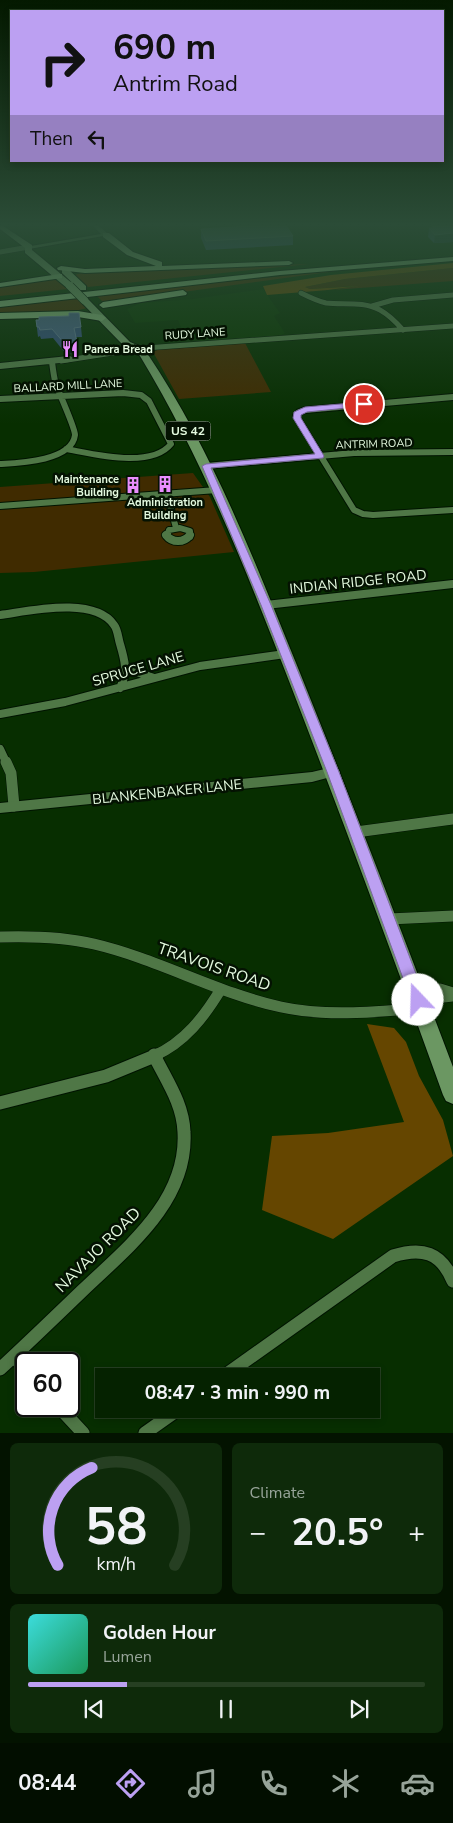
<!DOCTYPE html>
<meta charset="utf-8">
<style>
body{margin:0;font-family:"Nunito Sans",sans-serif;background:#0e2a0a;color:#f1f3f6;height:100vh;display:flex;flex-direction:column;font-size:19px;white-space:nowrap}
*{box-sizing:border-box;margin:0}
p{font-size:16px;color:#97a499}
.icon{flex:none;width:28px;height:28px;fill:none;stroke:currentColor;stroke-width:2;stroke-linecap:round;stroke-linejoin:round}
.map{position:relative;height:1433px;overflow:hidden}
.details{display:flex;flex-direction:column;gap:10px;padding:10px;background:#031300;flex:1}
.details>*{flex:none}
.guide{position:absolute;left:10px;top:10px;width:434px;height:152px;border-radius:0px;box-shadow:0 2px 8px #0003,0 0 0 1px #263f22;background:#bca0f2;color:#111;overflow:hidden}
.speed{position:absolute;left:15px;top:1352px;display:flex;gap:10px;font-size:25px;font-weight:700;text-align:center}
.speed>*{display:grid;place-content:center;width:65px;height:65px;border-radius:50%;background:#052200;box-shadow:0 2px 8px #0003,0 0 0 1px #263f22;line-height:1}
.speed .limit{border:2px solid #111;border-radius:8px;background:#fff;color:#111}
.pin{position:absolute;display:grid;place-items:center;width:42px;height:42px;color:#fff;margin:-21px;border:2px solid #fff;border-radius:50%;box-shadow:0 1px 5px #0007}
.me{position:absolute;width:55px;margin:-28px;rotate:339deg;stroke-linejoin:round;filter:drop-shadow(0 0 4px #0008)}
.turn{display:flex;align-items:center;gap:18px;height:105px;padding:0 20px;font-size:22px}
.turn .icon{width:65px;height:65px;stroke-width:2.5}
.turn b{display:block;font-size:35px;line-height:42px}
.then{display:flex;align-items:center;height:48px;padding:0 20px;background:#0003;gap:10px;font-size:19px}
.big{font-size:38px;font-weight:700;line-height:1.1}
.details .tile{flex:1;display:flex;flex-direction:column;justify-content:center;gap:8px;min-width:0;padding:0 18px;border-radius:8px;background:#0e2a0a}
.details .dial{align-items:center;gap:0}
.dial svg{height:130px;overflow:visible;fill:none;stroke:#263f22;stroke-width:7;stroke-linecap:round;text-anchor:middle}
.dial text{fill:#f1f3f6;stroke:none}
.song{display:flex;align-items:center;gap:15px}
.cover{width:60px;height:60px;border-radius:8px;background:linear-gradient(135deg,hsl(180 70% 55%),hsl(150 70% 35%))}
.played{height:5px;border-radius:2px;background:linear-gradient(90deg,#bca0f2 25%,#263f22 25%)}
.keys{display:flex;justify-content:space-around;direction:ltr}
.heat{display:flex;justify-content:space-between;align-items:center;font-size:28px;direction:ltr}
.details .tiles{flex:1;display:grid;gap:10px;grid-template-columns:1fr 1fr}
.tile:last-child{grid-column:span 2}
.trip{position:absolute;left:95px;top:1368px;width:285px;height:50px;border-radius:0px;background:#052200;box-shadow:0 2px 8px #0003,0 0 0 1px #263f22;font-weight:700;line-height:50px;text-align:center}
.tabs{display:flex;height:80px;justify-content:space-around;align-items:center;background:#020e00;color:#97a499}
.tabs .icon{width:35px;height:35px}
.tabs .selected{color:#bca0f2}
.tabs b{font-size:22px;color:#f1f3f6}
.map>svg:first-child{display:block}
</style>
<div class="map">
<svg width="453" height="1433" viewBox="0 0 453 1433">
<rect width="100%" height="100%" fill="#072e00"/>
<path fill="#093600" d="M 13,224 L 87,224 L 90,228 L 87,233 L 67,237 L 53,226 L 22,230 Z
M 263,289 L 280,313 L 274,316 L 285,333 L 279,336 L 202,341 L 182,330 L 178,320 L 135,323 L 127,309 L 141,303 L 193,299 Z"/>
<path fill="#402b00" d="M 309,264 L 88,287 L 75,275 L 81,273 Z
M 453,268 L 453,281 L 333,290 L 356,286 L 310,289 L 305,287 L 345,279 Z
M 351,269 L 110,302 L 102,301 L 96,295 Z
M 53,278 L 68,289 L 0,296 L 0,286 Z
M 76,297 L 87,308 L 75,311 L 0,315 L 0,306 Z
M 245,343 L 271,392 L 179,399 L 153,352 L 159,349 Z
M 193,473 L 210,497 L 234,552 L 34,572 L 0,573 L 0,487 Z"/>
<path fill="#654600" d="M 453,263 L 453,268 L 345,279 L 305,287 L 310,289 L 359,286 L 328,290 L 267,295 L 263,286 L 331,275 Z
M 367,1024 L 394,1028 L 406,1042 L 419,1076 L 443,1120 L 453,1156 L 333,1239 L 262,1210 L 272,1136 L 328,1133 L 404,1122 Z"/>
<g fill="none" stroke-linecap="round" stroke-linejoin="round">
<g stroke="#001400" stroke-width="6">
<path id="street-far4" d="M 0,252 L 29,247
M 301,293 C 309,297 317,301 326,303 C 344,305 363,301 380,310 C 389,315 396,322 403,330
M 372,306 L 393,300 L 453,295
M 61,361 L 145,348 L 453,326"/>
</g>
<g stroke="#001400" stroke-width="8">
<path id="street-far3" d="M 0,366 L 69,359
M 453,397 L 305,410 L 299,412 L 296,416 L 354,510 L 363,514 L 373,515 L 453,510
M 0,399 L 123,393 L 141,395 L 149,401 L 171,444 C 151,469 94,454 66,449
M 0,464 C 19,463 72,461 75,435 C 75,428 60,395 56,385 C 54,378 53,370 52,362
M 206,466 L 354,453 L 453,452
M 167,494 L 176,528
M 0,506 L 217,490
M 167,537 L 169,530 L 180,528 L 190,531 L 190,537"/>
</g>
<g stroke="#001400" stroke-width="10">
<path id="street-far2" d="M 166,535 C 172,543 184,543 190,535
M 266,605 L 453,584
M 0,615 C 30,611 94,596 114,625 C 118,630 118,638 120,644 C 125,661 128,671 120,688
M 128,669 L 154,678
M 0,714 L 65,702 L 200,666 L 285,654
M 0,749 L 7,764"/>
</g>
<g stroke="#001400" stroke-width="12">
<path id="street-far1" d="M 6,762 L 11,773 L 14,806
M 356,832 L 453,819
M 389,919 L 453,916
M 0,937 C 32,936 64,937 94,944 C 158,959 217,993 281,1007 C 327,1017 375,1012 421,1008
M 414,991 L 440,989 L 453,993
M 418,1000 L 453,996
M 154,1056 C 185,1042 204,1017 221,989"/>
</g>
<g stroke="#001400" stroke-width="15">
<path id="street" d="M 0,1103 L 106,1076 L 157,1055
M 14,1356 L 26,1371
M 0,1369 C 28,1343 55,1317 83,1290 C 127,1248 188,1201 184,1132 C 183,1103 166,1080 154,1055
M 224,1376 L 393,1256 C 422,1247 441,1252 453,1281
M 58,1406 L 83,1433
M 145,1433 L 179,1409"/>
</g>
<g stroke="#001400" stroke-width="2">
<path id="secondary" d="M 91,224 L 97,224 L 109,235 L 29,249 L 25,247 L 101,234 Z
M 333,767 L 338,769 L 340,772 L 338,775 L 312,782 L 0,813 L 0,803 L 312,772 Z"/>
</g>
<g stroke="#001400" stroke-width="2">
<path id="primary" d="M 0,224 L 32,245 L 32,250 L 73,284 L 73,288 L 67,288 L 25,253 L 25,248 L 0,229 Z
M 62,269 L 68,269 L 86,286 L 86,290 L 80,290 L 62,273 Z
M 81,298 L 87,298 L 130,342 L 142,347 L 147,353 C 211,448 253,557 296,663 C 350,797 402,932 453,1067 L 453,1104 L 446,1101 L 443,1095 C 393,956 342,818 289,681 C 246,570 202,458 140,356 L 136,351 L 124,346 L 81,302 Z"/>
</g>
<g stroke="#001400" stroke-width="2">
<path id="highway" d="M 103,233 L 109,233 L 133,252 L 162,262 L 162,266 L 289,261 L 293,263 L 289,265 L 85,273 L 58,270 L 57,268 L 61,266 L 85,269 L 156,266 L 127,255 L 103,237 Z
M 453,257 L 453,261 L 280,275 L 0,307 L 0,301 L 280,271 Z
M 59,274 L 62,274 L 62,278 L 0,287 L 0,283 Z
M 183,290 L 187,293 L 186,295 L 103,308 L 99,305 L 103,302 Z
M 78,311 L 102,315 L 106,318 L 102,321 L 78,317 L 0,319 L 0,313 Z"/>
</g>
<use href="#street-far4" stroke="#4f7746" stroke-width="5"/>
<use href="#street-far3" stroke="#4f7746" stroke-width="6"/>
<use href="#street-far2" stroke="#4f7746" stroke-width="8"/>
<use href="#street-far1" stroke="#4f7746" stroke-width="11"/>
<use href="#street" stroke="#4f7746" stroke-width="13"/>
<use href="#secondary" fill="#4f7746" fill-rule="evenodd"/>
<use href="#primary" fill="#6b9762" fill-rule="evenodd"/>
<use href="#highway" fill="#7ead74" fill-rule="evenodd"/>
<g stroke="#001400" stroke-width="9" stroke-linecap="butt">
<path id="primary-bridge" d="M 70,286 L 84,300"/>
</g>
<use href="#primary-bridge" stroke="#6b9762" stroke-width="8"/>
</g>
<path fill="#324e77" d="M 446,224 L 453,224 L 453,242 L 434,243 L 428,237 L 429,228 L 432,228 L 432,226 L 448,225 Z
M 201,229 L 293,236 L 293,245 L 206,250 L 201,238 Z
M 36,320 L 81,327 L 82,337 L 76,337 L 78,352 L 66,354 L 53,338 L 41,339 L 40,336 L 38,337 Z"/>
<path fill="#193943" d="M 453,233 L 453,242 L 434,243 L 435,235 Z
M 77,342 L 78,352 L 66,354 L 65,344 Z"/>
<path fill="#456082" stroke="#5e7891" d="M 285,224 L 293,236 L 206,241 L 201,229 Z
M 453,225 L 453,233 L 435,235 L 429,228 L 434,228 L 432,226 Z
M 69,313 L 79,313 L 81,327 L 74,328 L 77,342 L 65,344 L 52,329 L 40,330 L 39,327 L 37,327 L 36,320 L 39,320 L 39,317 L 69,316 Z"/>
<linearGradient id="sky" x2="0" y2="1"><stop stop-color="#041900"/><stop offset="0.53" stop-color="#2b4c37"/><stop offset="1" stop-color="#2b4c37" stop-opacity="0"/></linearGradient>
<rect width="453" height="424" fill="url(#sky)"/>
<path fill="#bca0f2" stroke="#7a689d" d="M 364,402 L 367,403 L 367,406 L 307,412 L 301,415 L 301,418 L 324,456 L 323,458 L 211,468 L 271,605 L 339,772 L 426,1000 L 424,1005 L 418,1006 L 413,1005 L 411,1000 L 327,772 L 261,605 L 202,466 L 206,464 L 315,454 L 293,418 L 294,412 L 305,407 Z"/>
<defs>
<g id="restaurant-bare" transform="scale(1.35)"><path d="M-5-6h1v4h1v-4h1v4h1v-4h1v5L-1.5 .5V6h-2V.5L-5-1ZM5-6V6H3V1.5H1.5Q1.5-4 5-6Z" fill="#e98efe" stroke="#041202" stroke-width="2.5" paint-order="stroke"/></g>
<g id="building-bare" transform="scale(1.35)"><path d="M-4-6H4V6H1V3H-1V6H-4ZM-2.5-4.3h1.7v1.8h-1.7ZM.8-4.3h1.7v1.8H.8ZM-2.5-1h1.7V.8h-1.7ZM.8-1h1.7V.8H.8Z" fill="#e98efe" stroke="#041202" stroke-width="2.5" paint-order="stroke"/></g>
</defs>
<g fill-rule="evenodd">
<use href="#restaurant-bare" x="70" y="349"/>
<use href="#building-bare" x="165" y="484"/>
<use href="#building-bare" x="133" y="485"/>
</g>
<g text-anchor="middle" dominant-baseline="central" stroke-width="5" stroke-linejoin="round" paint-order="stroke">
<g font-size="11" fill="#e4fadf" stroke="#041202">
<text transform="translate(195 334) rotate(-4)">RUDY LANE</text>
<text transform="translate(68 386) rotate(-3)">BALLARD MILL LANE</text>
<text transform="translate(374 444) rotate(-2)">ANTRIM ROAD</text>
</g>
<g font-size="11" font-weight="bold" fill="#e4fadf" stroke="#041202" text-anchor="start">
<text x="84" y="349">Panera Bread</text>
<text x="119" y="479" text-anchor="end">Maintenance<tspan x="119" dy="13">Building</tspan></text>
<text x="165" y="502" text-anchor="middle">Administration<tspan x="165" dy="13">Building</tspan></text>
</g>
<rect fill="#041202" stroke="#a1b49d" stroke-width="1" x="165.5" y="421.5" width="45" height="19" rx="4"/>
<g font-size="12" font-weight="bold" fill="#e4fadf">
<text x="188" y="431">US 42</text>
</g>
<g font-size="14" fill="#e4fadf" stroke="#041202">
<text transform="translate(358 582) rotate(-6)">INDIAN RIDGE ROAD</text>
<text transform="translate(138 669) rotate(-16)">SPRUCE LANE</text>
<text transform="translate(167 792) rotate(-6)">BLANKENBAKER LANE</text>
</g>
<g font-size="16" fill="#e4fadf" stroke="#041202">
<text transform="translate(214 967) rotate(19)">TRAVOIS ROAD</text>
<text transform="translate(98 1250) rotate(-45)">NAVAJO ROAD</text>
</g>
</g>
</svg>
<div class="speed"><div class="limit">60</div></div>
<div class="pin" style="left:364px;top:404px;background:#d93025"><svg class="icon" aria-label="arrive" viewBox="0 0 24 24"><path d="M6 21V4h12l-3 4 3 4H6"/></svg></div>
<svg class="me" style="left:418px;top:1000px" viewBox="-20 -20 40 40"><circle r="19" fill="#fff"/><path d="M0-13L10 11 0 6-10 11z" fill="#bca0f2"/></svg>
<div class="trip">08:47 · 3 min · 990 m</div>
<div class="guide">
<div class="turn"><svg class="icon" aria-label="right" viewBox="0 0 24 24"><path d="M7 20v-9h11M14 6l5 5-5 5"/></svg><div><b>690 m</b>Antrim Road</div></div>
<div class="then">Then<svg class="icon" aria-label="left" viewBox="0 0 24 24"><path d="M17 20v-9H6M10 6l-5 5 5 5"/></svg></div>
</div>
</div>
<section class="details">
<div class="tiles">
<div class="tile dial"><svg viewBox="0 0 100 80">
<path d="M14 69A42 42 0 1 1 86 69"/>
<path d="M14 69A42 42 0 0 1 35 9" stroke="#bca0f2"/>
<text x="50" y="56" font-size="32" font-weight="700">58</text>
<text x="50" y="72" font-size="11">km/h</text>
</svg></div>
<div class="tile"><p>Climate</p>
<div class="heat"><a>−</a><b class="big">20.5°</b><a>+</a></div>
</div>
<div class="tile">
<div class="song"><i class="cover"></i><div><b>Golden Hour</b><p>Lumen</p></div></div>
<div class="played"></div>
<div class="keys"><svg class="icon" aria-label="previous" viewBox="0 0 24 24"><path d="M18 5L8 12l10 7zM5 5v14"/></svg><svg class="icon" aria-label="pause" viewBox="0 0 24 24"><path d="M8 5v14M16 5v14"/></svg><svg class="icon" aria-label="next" viewBox="0 0 24 24"><path d="M6 5l10 7-10 7zM19 5v14"/></svg></div>
</div>
</div>
</section>
<nav class="tabs">
<b>08:44</b>
<svg class="icon selected" aria-label="directions" viewBox="0 0 24 24"><path d="M12 3l9 9-9 9-9-9zM9 14v-3h6M13 9l2 2-2 2"/></svg>
<svg class="icon" aria-label="music" viewBox="0 0 24 24"><path d="M9 18V5l10-2v13"/><circle cx="6" cy="18" r="3"/><circle cx="16" cy="16" r="3"/></svg>
<svg class="icon" aria-label="phone" viewBox="0 0 24 24"><path d="M5 4h4l2 5-3 2q2 4 5 5l2-3 5 2v4C11 20 4 13 5 4z"/></svg>
<svg class="icon" aria-label="climate" viewBox="0 0 24 24"><path d="M12 3v18M4 7l16 10M4 17L20 7"/></svg>
<svg class="icon" aria-label="car" viewBox="0 0 24 24"><path d="M5 17H2v-5l4-1 3-4h7l3 4 3 1v5h-3M9 17h6M6 11h13"/><circle cx="7" cy="17" r="2"/><circle cx="17" cy="17" r="2"/></svg>
</nav>
